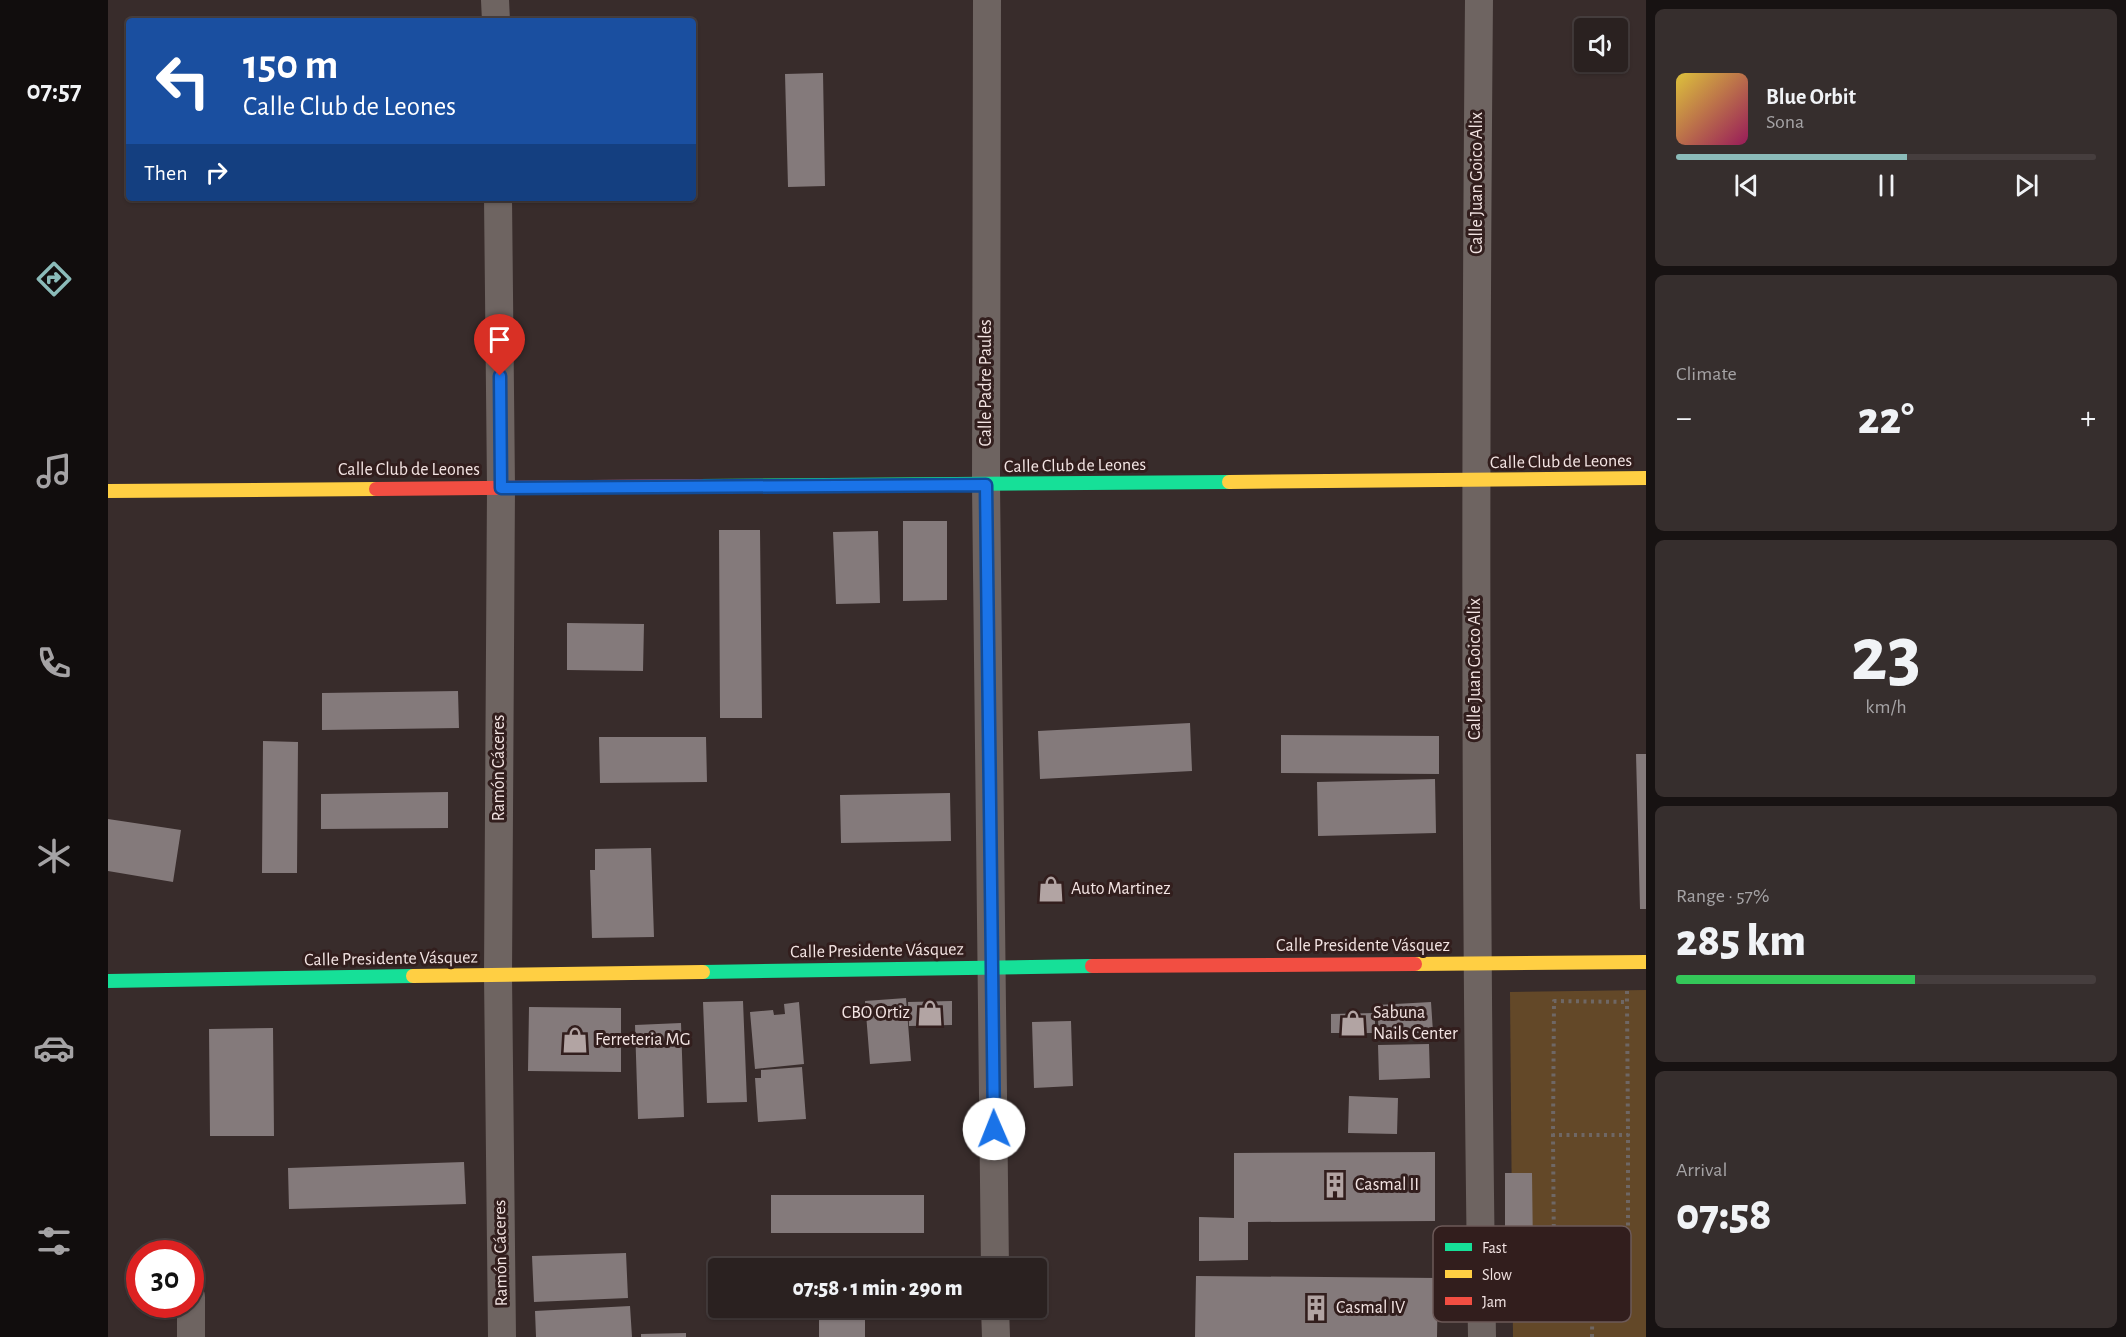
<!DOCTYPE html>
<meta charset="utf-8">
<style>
body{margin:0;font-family:"Alegreya Sans",sans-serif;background:#362e2d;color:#f1f3f6;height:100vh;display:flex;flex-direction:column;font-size:22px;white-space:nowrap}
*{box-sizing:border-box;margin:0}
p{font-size:20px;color:#a5a3a5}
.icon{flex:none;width:33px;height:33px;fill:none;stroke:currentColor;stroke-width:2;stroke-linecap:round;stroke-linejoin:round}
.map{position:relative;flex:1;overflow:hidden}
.panel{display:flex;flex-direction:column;gap:9px;padding:9px;background:#171212;width:480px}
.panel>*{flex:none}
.guide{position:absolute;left:18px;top:18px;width:570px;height:183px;border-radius:6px;box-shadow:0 2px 4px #0004,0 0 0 2px #463e3e;background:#1a4fa0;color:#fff;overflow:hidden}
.buttons{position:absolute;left:1466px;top:18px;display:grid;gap:12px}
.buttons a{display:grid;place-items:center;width:54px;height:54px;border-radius:6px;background:#2a2120;box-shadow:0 2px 4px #0004,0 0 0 2px #463e3e;font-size:30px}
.speed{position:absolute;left:18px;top:1240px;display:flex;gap:12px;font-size:30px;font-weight:700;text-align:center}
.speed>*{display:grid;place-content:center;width:78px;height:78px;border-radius:50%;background:#2a2120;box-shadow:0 2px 4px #0004,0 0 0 2px #463e3e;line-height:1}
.speed .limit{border:9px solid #d22;background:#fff;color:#111}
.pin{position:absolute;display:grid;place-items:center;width:51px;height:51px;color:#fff;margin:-62px -26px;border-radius:50% 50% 50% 0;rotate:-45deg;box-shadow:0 0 6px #0007}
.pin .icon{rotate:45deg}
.me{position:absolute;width:66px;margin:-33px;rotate:359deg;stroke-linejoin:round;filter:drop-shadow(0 0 4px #0008)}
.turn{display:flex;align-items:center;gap:21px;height:126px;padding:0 18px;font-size:27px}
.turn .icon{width:78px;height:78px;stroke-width:2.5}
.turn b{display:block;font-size:42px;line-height:51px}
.then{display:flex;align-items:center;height:57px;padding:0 18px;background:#0003;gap:12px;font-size:22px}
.big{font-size:45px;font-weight:800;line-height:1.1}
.panel .widget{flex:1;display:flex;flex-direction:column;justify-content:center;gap:9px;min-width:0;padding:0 21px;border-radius:9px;background:#362e2d}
.panel .dial{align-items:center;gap:0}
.dial b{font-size:78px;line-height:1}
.song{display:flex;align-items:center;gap:18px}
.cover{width:72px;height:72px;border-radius:9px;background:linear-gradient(135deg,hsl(50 70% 55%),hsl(330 70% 35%))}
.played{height:6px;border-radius:3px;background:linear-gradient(90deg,#8bbbb9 55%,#463e3e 55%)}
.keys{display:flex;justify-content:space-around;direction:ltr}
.heat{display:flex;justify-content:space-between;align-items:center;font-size:33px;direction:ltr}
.charge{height:9px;border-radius:4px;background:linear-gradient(90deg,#34c759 57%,#463e3e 0)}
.trip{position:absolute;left:600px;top:1258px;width:339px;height:60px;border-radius:6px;background:#2a2120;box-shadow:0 2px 4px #0004,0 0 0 2px #463e3e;font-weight:800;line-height:60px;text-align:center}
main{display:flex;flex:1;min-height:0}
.tab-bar{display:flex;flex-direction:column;width:108px;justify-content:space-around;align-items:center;background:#110d0d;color:#a5a3a5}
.tab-bar .icon{width:42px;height:42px}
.tab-bar .on{color:#8bbbb9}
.tab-bar b{font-size:27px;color:#f1f3f6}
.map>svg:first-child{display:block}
</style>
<main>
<nav class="tab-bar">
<b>07:57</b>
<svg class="icon on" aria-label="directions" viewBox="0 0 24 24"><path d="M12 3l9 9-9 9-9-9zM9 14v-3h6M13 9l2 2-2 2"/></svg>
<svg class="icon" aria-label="music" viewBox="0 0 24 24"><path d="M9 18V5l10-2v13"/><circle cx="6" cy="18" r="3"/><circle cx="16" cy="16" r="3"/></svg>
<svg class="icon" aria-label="phone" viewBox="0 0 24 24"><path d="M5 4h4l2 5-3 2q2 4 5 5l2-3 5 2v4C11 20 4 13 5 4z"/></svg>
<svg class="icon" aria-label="climate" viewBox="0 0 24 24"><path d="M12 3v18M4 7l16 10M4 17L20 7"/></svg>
<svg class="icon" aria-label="car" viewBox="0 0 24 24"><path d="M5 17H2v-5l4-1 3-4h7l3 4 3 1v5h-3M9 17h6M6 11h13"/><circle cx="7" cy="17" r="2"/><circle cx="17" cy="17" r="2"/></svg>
<svg class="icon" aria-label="filters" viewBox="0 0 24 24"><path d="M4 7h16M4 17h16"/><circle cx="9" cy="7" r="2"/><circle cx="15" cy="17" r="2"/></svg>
</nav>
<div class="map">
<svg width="1538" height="1337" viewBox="0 0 1538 1337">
<rect width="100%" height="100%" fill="#382c2b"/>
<path fill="#634828" d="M 1538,990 L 1538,1337 L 1405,1337 L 1402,992 Z"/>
<path fill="#847a7b" d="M 715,73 L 717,186 L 680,187 L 677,74 Z
M 795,521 L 839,521 L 839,600 L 795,601 Z
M 611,530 L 652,530 L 654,718 L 612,718 Z
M 770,531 L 772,603 L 728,604 L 725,532 Z
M 459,623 L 536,624 L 535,671 L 459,670 Z
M 350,691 L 351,728 L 214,730 L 214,693 Z
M 1082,723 L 1084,771 L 932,779 L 930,731 Z
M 1173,735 L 1331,736 L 1331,774 L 1173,773 Z
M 491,737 L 598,737 L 599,782 L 492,783 Z
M 155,741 L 190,742 L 189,873 L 154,873 Z
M 1528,754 L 1538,754 L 1538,909 L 1532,909 Z
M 1327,779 L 1328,833 L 1210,836 L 1209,782 Z
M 340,792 L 340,828 L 213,829 L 213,794 Z
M 842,793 L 843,841 L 733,843 L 732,795 Z
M 0,819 L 73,830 L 65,882 L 0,871 Z
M 543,848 L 546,937 L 484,938 L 482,870 L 487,870 L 487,849 Z
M 798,998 L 803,1061 L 762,1064 L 757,1001 Z
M 635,1001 L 639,1102 L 599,1103 L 595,1002 Z
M 844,1001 L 844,1025 L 801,1026 L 800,1002 Z
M 691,1002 L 696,1064 L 647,1069 L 642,1012 L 665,1010 L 666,1015 L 677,1014 L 676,1004 Z
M 1323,1002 L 1325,1032 L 1271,1035 L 1269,1005 Z
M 421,1007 L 513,1008 L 513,1072 L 420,1071 Z
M 1267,1013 L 1267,1033 L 1223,1033 L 1223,1014 Z
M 963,1021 L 965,1086 L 926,1088 L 924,1022 Z
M 573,1023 L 576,1117 L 530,1119 L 527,1025 Z
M 165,1028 L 166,1136 L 102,1136 L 101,1029 Z
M 1321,1044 L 1322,1078 L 1271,1080 L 1270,1045 Z
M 694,1067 L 698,1119 L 650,1122 L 647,1078 L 653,1078 L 653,1070 Z
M 1241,1096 L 1290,1098 L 1289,1134 L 1240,1133 Z
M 1327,1152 L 1327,1221 L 1140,1222 L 1140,1260 L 1091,1261 L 1091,1217 L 1126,1218 L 1126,1153 Z
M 356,1162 L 358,1204 L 181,1209 L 180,1168 Z
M 1397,1173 L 1424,1173 L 1425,1251 L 1397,1251 Z
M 663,1195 L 816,1195 L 816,1233 L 663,1233 Z
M 518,1253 L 520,1298 L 426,1302 L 424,1256 Z
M 1088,1276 L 1330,1278 L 1329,1337 L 1087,1337 Z
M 522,1306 L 524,1337 L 428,1337 L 427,1311 Z
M 711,1312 L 757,1312 L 757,1337 L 711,1337 Z
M 578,1333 L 578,1337 L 533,1337 L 533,1334 Z"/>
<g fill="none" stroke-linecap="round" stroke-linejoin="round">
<path stroke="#6f6764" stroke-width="4" stroke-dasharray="3 4.5" stroke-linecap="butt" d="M 1519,991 L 1519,1002 L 1520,1135 L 1445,1135 L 1446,1001 L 1519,1002
M 1445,1134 L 1446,1258 L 1520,1260 L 1520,1135
M 1484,1337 L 1485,1259"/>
<path stroke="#6e6461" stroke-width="28" d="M 387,0 L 388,21
M 879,0 L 878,485 L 887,1269
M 1371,0 C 1367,446 1367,891 1374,1337
M 390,198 L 393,487 L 390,975 L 394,1337
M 83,1297 L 83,1337
M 887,1308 L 888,1337"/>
<path stroke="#16e098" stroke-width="14" d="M 592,486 L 1121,482
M 595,972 L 984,966
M 0,981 L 305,976"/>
<path stroke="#ffcf43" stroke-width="14" d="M 1121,482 L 1538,478
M 0,491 L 268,489
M 1307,964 L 1538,962
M 305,976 L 595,972"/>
<path stroke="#f24e42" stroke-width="14" d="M 268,489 L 592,486
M 984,966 L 1307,964"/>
</g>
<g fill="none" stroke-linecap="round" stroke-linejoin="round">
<g stroke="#114b97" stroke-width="15">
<path id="route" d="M 392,376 L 393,488 L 878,485 L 886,1129"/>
</g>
<use href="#route" stroke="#1a73e8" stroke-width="10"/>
</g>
<defs>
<g id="shop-bare" transform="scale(2.07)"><path d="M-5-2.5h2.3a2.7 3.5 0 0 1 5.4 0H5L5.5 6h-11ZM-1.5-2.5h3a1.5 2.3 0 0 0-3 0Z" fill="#b2a4a3" stroke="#321e1d" stroke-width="2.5" paint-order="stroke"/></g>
<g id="building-bare" transform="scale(2.07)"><path d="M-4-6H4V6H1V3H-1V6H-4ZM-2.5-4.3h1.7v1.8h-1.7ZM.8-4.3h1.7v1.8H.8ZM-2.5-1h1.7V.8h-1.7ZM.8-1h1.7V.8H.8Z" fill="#b2a4a3" stroke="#321e1d" stroke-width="2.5" paint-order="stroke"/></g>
</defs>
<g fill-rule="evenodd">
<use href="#shop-bare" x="943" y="889"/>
<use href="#shop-bare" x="822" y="1013"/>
<use href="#shop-bare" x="1245" y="1023"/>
<use href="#shop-bare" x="467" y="1040"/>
<use href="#building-bare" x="1227" y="1185"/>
<use href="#building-bare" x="1208" y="1308"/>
</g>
<g text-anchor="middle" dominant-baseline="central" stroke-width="6" stroke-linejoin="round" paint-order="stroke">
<g font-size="18" fill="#f3e4e3" stroke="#321e1d">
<text transform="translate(1369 183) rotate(-90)">Calle Juan Goico Alix</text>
<text transform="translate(878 383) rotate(-90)">Calle Padre Paules</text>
<text transform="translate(1453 462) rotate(-1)">Calle Club de Leones</text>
<text transform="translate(967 466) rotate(-1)">Calle Club de Leones</text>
<text x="301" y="470">Calle Club de Leones</text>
<text transform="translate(1367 669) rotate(-90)">Calle Juan Goico Alix</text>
<text transform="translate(391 768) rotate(-90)">Ramón Cáceres</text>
<text x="1255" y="946">Calle Presidente Vásquez</text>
<text transform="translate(769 951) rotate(-1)">Calle Presidente Vásquez</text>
<text transform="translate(283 959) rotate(-1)">Calle Presidente Vásquez</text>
<text transform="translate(393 1253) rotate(-91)">Ramón Cáceres</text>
</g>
<g font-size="18" fill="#f3e4e3" stroke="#321e1d" text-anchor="start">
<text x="963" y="889">Auto Martinez</text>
<text x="802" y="1013" text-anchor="end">CBO Ortiz</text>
<text x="1265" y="1013">Sabuna<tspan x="1265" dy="21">Nails Center</tspan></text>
<text x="487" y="1040">Ferreteria MG</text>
<text x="1247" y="1185">Casmal II</text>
<text x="1228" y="1308">Casmal IV</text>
</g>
</g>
<rect x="1325" y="1226" width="198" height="96" rx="9" fill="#321e1d" stroke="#6c5958" stroke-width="1.5"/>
<rect x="1337" y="1243" width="27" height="8" fill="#16e098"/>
<rect x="1337" y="1270" width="27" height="8" fill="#ffcf43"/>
<rect x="1337" y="1297" width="27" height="8" fill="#f24e42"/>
<g font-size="16" fill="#f3e4e3">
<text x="1374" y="1253">Fast</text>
<text x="1374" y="1280">Slow</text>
<text x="1374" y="1307">Jam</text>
</g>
</svg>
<div class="buttons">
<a><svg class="icon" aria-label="sound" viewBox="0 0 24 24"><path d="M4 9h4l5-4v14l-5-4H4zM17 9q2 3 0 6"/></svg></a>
</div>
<div class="speed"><div class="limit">30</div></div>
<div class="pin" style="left:392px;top:376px;background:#d93025"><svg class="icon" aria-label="arrive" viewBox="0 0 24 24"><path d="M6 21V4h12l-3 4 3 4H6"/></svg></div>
<svg class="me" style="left:886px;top:1129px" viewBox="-20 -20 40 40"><circle r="19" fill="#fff"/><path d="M0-13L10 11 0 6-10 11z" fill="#1a73e8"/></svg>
<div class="trip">07:58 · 1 min · 290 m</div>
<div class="guide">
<div class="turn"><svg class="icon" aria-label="left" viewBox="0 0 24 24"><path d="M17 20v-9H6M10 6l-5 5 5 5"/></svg><div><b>150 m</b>Calle Club de Leones</div></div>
<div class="then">Then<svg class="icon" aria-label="right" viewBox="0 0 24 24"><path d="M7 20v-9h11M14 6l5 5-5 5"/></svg></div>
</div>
</div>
<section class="panel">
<div class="widget">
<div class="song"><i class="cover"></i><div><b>Blue Orbit</b><p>Sona</p></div></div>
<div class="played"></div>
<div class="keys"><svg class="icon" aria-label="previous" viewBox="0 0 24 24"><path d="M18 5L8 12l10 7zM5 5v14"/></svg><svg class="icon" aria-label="pause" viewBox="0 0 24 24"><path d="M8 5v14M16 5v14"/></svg><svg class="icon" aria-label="next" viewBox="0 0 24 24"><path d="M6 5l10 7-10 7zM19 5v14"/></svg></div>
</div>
<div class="widget"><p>Climate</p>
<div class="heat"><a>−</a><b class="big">22°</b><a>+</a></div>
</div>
<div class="widget dial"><b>23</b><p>km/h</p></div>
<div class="widget"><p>Range · 57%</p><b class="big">285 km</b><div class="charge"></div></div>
<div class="widget"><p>Arrival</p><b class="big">07:58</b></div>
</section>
</main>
